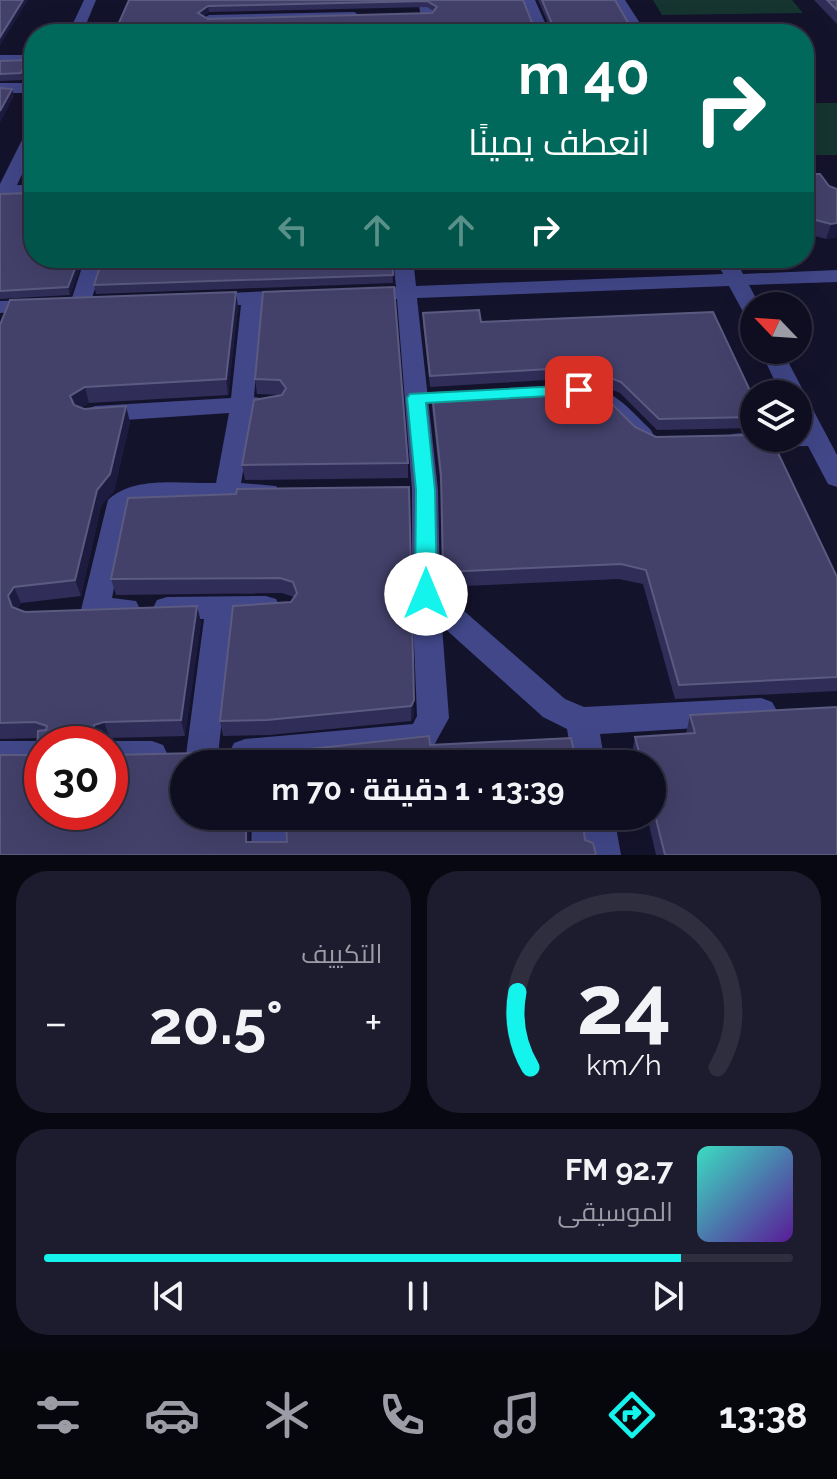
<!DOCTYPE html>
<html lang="ar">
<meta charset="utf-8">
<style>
body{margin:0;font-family:Raleway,Cairo,sans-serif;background:#1d1c2e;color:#f1f3f6;direction:rtl;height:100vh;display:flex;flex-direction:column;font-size:30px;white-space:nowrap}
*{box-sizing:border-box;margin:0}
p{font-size:26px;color:#9b9ca5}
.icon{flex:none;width:44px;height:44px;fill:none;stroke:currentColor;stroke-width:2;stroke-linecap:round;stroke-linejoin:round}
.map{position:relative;height:855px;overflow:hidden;direction:ltr}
.panel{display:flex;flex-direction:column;gap:16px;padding:16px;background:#080812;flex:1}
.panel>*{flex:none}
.top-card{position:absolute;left:24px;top:24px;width:790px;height:244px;border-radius:32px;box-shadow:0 8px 32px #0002,0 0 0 2px #2f2e3f;direction:rtl;background:#00695c;color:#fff;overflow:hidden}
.needle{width:52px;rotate:295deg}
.fabs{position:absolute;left:740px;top:292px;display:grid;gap:16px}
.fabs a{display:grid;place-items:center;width:72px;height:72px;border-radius:50%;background:#0f0e21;box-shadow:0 8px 32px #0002,0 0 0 2px #2f2e3f;font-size:40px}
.speed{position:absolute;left:24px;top:726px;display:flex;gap:16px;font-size:40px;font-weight:700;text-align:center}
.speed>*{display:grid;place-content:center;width:104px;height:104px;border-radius:50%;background:#0f0e21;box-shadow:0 8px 32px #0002,0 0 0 2px #2f2e3f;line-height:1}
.speed .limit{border:12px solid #d22;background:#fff;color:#111}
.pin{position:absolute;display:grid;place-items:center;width:68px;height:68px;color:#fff;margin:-34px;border-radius:16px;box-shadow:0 4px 12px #0006}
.me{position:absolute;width:88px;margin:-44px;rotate:0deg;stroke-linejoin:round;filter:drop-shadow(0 0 6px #0008)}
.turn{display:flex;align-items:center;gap:28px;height:168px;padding:0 32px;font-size:36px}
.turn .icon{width:104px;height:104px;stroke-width:2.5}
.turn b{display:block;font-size:56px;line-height:68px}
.lanes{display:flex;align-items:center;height:76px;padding:0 32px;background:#0003;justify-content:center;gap:40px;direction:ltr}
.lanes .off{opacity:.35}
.big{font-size:60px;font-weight:700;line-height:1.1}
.panel .widget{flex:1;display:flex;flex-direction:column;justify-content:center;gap:12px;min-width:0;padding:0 28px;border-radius:32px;background:#1d1c2e}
.panel .dial{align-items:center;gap:0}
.dial svg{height:208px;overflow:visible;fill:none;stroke:#2f2e3f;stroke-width:7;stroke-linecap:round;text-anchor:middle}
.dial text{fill:#f1f3f6;stroke:none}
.song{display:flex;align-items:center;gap:24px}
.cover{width:96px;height:96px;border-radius:12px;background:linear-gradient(135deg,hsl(170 70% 55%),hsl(270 70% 35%))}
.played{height:8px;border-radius:4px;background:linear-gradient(90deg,#15f3ed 85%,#2f2e3f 85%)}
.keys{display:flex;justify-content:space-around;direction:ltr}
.heat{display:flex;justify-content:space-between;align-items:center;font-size:44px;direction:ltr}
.panel .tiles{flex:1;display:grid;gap:16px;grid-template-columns:1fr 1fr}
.widget:last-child{grid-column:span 2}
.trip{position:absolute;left:170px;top:750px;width:496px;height:80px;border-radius:40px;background:#0f0e21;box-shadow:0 8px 32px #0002,0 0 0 2px #2f2e3f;font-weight:700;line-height:80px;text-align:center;direction:rtl}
.dock{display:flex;height:128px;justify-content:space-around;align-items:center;background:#06060d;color:#9b9ca5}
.dock .icon{width:56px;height:56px}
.dock .current{color:#15f3ed}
.dock b{font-size:36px;color:#f1f3f6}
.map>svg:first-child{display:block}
</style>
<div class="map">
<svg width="837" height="855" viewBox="0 0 837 855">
<rect width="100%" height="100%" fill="#14132c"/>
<path fill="#163530" d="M 653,0 L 792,0 L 803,13 L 662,15 Z
M 804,103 L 837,103 L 837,155 L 804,155 Z"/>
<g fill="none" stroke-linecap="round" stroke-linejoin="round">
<path fill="#414788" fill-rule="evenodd" d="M 84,0 L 96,0 L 82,34 L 68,34 Z
M 418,0 L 430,0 L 438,34 L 424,34 Z
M 523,0 L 535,0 L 550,34 L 536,34 Z
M 613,0 L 625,0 L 647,34 L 633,34 Z
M 354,12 L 361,16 L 359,19 L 209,23 L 202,19 L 209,15 Z
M 0,55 L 34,55 L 34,63 L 0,63 Z
M 0,83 L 34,83 L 34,93 L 0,93 Z
M 34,127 L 34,149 L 17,185 L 34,185 L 34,195 L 0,195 L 0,184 L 26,132 Z
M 85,258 L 105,258 L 90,304 L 80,310 L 70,304 Z
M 393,258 L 413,258 L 416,286 L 723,274 L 715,258 L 735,258 L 743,274 L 837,270 L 837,282 L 749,285 L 760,306 L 754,306 L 754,321 L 747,319 L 729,286 L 417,298 L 438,490 L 440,590 L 565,699 L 584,707 L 761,698 L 772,702 L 777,711 L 772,720 L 761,724 L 600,734 L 605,764 L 573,764 L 567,729 L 543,717 L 442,626 L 449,718 L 433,747 L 422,751 L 282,764 L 234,763 L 229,753 L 234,743 L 245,739 L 413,724 L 417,716 L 412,594 L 412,490 L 397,299 L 364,300 L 354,294 L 364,288 L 396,287 Z
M 295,290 L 302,292 L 305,296 L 302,300 L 262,304 L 254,397 L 266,399 L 270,404 L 266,409 L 253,412 L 241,483 L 276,486 L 280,492 L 276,498 L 135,504 L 129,510 L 112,598 L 136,601 L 140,609 L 136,617 C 120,622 101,623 85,618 L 81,610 L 108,500 C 134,475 182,484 216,483 L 229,413 L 95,422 L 87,419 L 83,414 L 87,409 L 95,406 L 231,398 L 241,305 L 204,306 L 194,300 L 204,294 Z
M 39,300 L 46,302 L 49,306 L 46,310 L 0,313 L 0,301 Z
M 760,350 L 782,350 L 805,394 L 802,398 L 810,404 L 837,455 L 837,487 L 828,484 L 808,446 L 741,448 L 732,446 L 729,440 L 732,434 L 754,432 L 754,438 L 798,438 L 798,394 L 781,394 Z
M 569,384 C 611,385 623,403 651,430 L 654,436 L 651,442 L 633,442 L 595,403 L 561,396 L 557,391 L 561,386 Z
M 266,596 L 276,599 L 280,607 L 276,615 L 266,618 L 233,619 L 218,755 L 214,764 L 190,764 L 186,755 L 204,619 L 167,619 L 157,616 L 153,608 L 157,600 L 167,597 Z
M 0,741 L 42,741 L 51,744 L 42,744 L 42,769 L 0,769 Z
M 110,741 L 152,741 L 163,745 L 168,755 L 163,765 L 152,769 L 110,769 L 110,744 L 101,744 Z
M 252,816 L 286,816 L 287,855 L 251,855 Z
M 580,816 L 614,816 L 621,855 L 585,855 Z"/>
</g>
<path fill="#302d58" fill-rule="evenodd" d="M 129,0 L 523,0 L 535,30 L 551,30 L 538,0 L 615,0 L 630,26 L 629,33 L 582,34 L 114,34 ZM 427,7 L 434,11 L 432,13 L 208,19 L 203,17 L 209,12 Z
M 814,0 L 837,0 L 837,24 Z
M 0,61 L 30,67 L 23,80 L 0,81 Z
M 804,174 L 820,174 L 837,237 L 826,239 L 804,233 Z
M 0,194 L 84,258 L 70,295 L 0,299 Z
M 392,258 L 393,283 L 96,294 L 94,285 Z
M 236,292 L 238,307 L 228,395 L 89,403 L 81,408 L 130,422 L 114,491 L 101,506 L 81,596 L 21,603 L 17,609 L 25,612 L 201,622 L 185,736 L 110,738 L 104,740 L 42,812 L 184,764 L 249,842 L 585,840 L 0,855 L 37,755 L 38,738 L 0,739 L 0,325 Z
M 263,292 L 408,463 L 408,478 L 245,480 L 242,465 L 281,395 L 257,394 L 255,379 Z
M 423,313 L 754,399 L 754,428 L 657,430 L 620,393 L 595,383 L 548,380 L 430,387 L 423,323 Z
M 432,393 L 635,427 L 837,577 L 837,691 L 675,699 L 643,584 L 619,579 L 443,587 L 441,490 L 432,408 Z
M 236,494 L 414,700 L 414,715 L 411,721 L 270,735 L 223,736 L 220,721 L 294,597 L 282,593 L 116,595 L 111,579 Z
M 690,715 L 837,855 L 656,855 L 647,816 L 652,816 L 652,764 L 634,764 L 632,753 L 635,737 L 686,734 Z"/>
<path fill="#1d1b3f" d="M 23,0 L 28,0 L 0,46 L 0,37 Z
M 208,6 L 209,12 L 199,20 L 198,13 Z
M 28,60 L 30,67 L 23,80 L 21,73 Z
M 12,89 L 14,96 L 0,123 L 0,111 Z
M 837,223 L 837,237 L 826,239 L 831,224 Z
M 79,258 L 84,258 L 70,295 L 68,287 Z
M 236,292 L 238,307 L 228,395 L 226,379 Z
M 85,387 L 89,403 L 75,412 L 70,396 Z
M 126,406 L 130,422 L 114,491 L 101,506 L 81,596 L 75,580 L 97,490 Z
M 14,587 L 21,603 L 14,613 L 8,596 Z
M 197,606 L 201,622 L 185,736 L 181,720 Z
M 414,700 L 414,715 L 411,721 L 411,706 Z
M 104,722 L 110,738 L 104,740 L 106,744 L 102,744 L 93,730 L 94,725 Z
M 246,816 L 250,816 L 249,855 L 246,842 Z"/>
<path fill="#43416a" stroke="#5b5a81" stroke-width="2" fill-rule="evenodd" d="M 0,0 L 23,0 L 0,37 Z
M 129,0 L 523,0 L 535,30 L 551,30 L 553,26 L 542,0 L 615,0 L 630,26 L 579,27 L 582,34 L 114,34 ZM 427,1 L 437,7 L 432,13 L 208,19 L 198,13 L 208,6 Z
M 827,0 L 837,0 L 837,10 Z
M 28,60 L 21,73 L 0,74 L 0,61 Z
M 0,88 L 12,89 L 0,111 Z
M 804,174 L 820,174 L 829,186 L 837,189 L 837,223 L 831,224 L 804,217 Z
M 34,189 L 34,258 L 79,258 L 68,287 L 0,291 L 0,194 L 32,193 Z
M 103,258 L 392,258 L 393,275 L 94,285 Z
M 394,287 L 408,463 L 242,465 L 254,400 L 282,395 L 286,388 L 280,380 L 255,379 L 263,292 Z
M 236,292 L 226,379 L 85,387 L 70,396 L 74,405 L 84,409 L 126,406 L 110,474 L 97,490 L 75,580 L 14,587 L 8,596 L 12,607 L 25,612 L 197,606 L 181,720 L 104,722 L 94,725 L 93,730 L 101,731 L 102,744 L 42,744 L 42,812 L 110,812 L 110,755 L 291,751 L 429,736 L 430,745 L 571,738 L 577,764 L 184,764 L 184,816 L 246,816 L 246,842 L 287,842 L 286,816 L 582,816 L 585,840 L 593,843 L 596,855 L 0,855 L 0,755 L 37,755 L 38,731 L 46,730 L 47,726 L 35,722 L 0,723 L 0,325 L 10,300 Z
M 479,310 L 481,322 L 713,312 L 754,399 L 754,417 L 659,419 L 621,382 L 596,372 L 549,369 L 430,376 L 423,313 Z
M 588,388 L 606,398 L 635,427 L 656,437 L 754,435 L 754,438 L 771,438 L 837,577 L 837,677 L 679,685 L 646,570 L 621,564 L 443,572 L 441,475 L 432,393 Z
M 409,487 L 414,700 L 411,706 L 267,720 L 220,721 L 233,606 L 291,602 L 297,593 L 293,582 L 280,578 L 111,579 L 128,498 L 236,494 L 237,489 Z
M 837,707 L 837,855 L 665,855 L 652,803 L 652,764 L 642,764 L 635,737 L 695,733 L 690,715 Z"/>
<path fill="#15f3ed" stroke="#0e9e9a" stroke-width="2" d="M 579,385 L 585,386 L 588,390 L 585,394 L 426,403 L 435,490 L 437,594 L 434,599 L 426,602 L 419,599 L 415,594 L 416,490 L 407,398 L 410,394 Z"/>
</svg>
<div class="fabs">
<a><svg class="needle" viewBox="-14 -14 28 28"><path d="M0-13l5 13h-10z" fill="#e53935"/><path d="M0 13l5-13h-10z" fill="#9b9ca5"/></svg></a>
<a><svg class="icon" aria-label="layers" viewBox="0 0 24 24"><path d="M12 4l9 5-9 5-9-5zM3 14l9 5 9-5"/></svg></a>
</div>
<div class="speed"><div class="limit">30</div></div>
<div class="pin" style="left:579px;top:390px;background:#d93025"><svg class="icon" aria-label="arrive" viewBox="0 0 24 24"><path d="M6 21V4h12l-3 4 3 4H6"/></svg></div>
<svg class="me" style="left:426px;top:594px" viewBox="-20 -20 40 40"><circle r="19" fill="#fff"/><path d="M0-13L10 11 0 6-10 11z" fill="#15f3ed"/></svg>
<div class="trip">13:39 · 1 دقيقة · 70 m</div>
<div class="top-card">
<div class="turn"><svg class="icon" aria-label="right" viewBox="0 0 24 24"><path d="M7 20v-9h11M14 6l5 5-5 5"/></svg><div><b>40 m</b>انعطف يمينًا</div></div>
<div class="lanes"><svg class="icon off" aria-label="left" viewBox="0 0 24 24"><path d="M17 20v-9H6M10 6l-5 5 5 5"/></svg><svg class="icon off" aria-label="ahead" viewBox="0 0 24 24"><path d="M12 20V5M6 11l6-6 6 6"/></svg><svg class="icon off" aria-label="ahead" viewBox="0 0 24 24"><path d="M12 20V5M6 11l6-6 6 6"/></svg><svg class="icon" aria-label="right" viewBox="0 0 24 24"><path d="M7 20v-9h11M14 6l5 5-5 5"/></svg></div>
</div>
</div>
<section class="panel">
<div class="tiles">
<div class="widget dial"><svg viewBox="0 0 100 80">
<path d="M14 69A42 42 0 1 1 86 69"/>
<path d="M14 69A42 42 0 0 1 9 40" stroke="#15f3ed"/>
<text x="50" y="56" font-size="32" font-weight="700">24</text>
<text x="50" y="72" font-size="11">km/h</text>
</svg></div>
<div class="widget"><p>التكييف</p>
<div class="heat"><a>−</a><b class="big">20.5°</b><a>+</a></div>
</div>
<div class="widget">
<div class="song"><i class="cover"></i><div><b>92.7 FM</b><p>الموسيقى</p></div></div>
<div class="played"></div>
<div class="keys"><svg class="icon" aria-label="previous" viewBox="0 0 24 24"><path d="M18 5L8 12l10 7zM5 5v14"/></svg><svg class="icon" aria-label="pause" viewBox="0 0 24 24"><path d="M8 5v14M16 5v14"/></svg><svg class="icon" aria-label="next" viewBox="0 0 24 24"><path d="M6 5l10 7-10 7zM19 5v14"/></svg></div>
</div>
</div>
</section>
<nav class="dock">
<b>13:38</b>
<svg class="icon current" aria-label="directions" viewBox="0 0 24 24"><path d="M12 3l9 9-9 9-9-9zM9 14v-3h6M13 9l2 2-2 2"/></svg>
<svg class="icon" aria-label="music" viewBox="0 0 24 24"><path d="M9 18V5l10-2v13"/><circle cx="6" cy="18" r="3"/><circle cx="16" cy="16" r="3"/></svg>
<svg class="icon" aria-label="phone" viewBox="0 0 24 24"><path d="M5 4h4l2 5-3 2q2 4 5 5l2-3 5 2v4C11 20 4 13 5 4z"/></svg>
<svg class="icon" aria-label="climate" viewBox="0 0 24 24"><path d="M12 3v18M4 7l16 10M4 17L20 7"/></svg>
<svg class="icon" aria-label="car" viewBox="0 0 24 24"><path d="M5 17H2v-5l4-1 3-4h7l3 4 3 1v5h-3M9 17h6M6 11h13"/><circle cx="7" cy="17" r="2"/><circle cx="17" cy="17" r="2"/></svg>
<svg class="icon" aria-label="filters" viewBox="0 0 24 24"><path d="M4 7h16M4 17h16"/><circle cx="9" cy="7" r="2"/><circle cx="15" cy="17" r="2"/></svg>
</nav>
